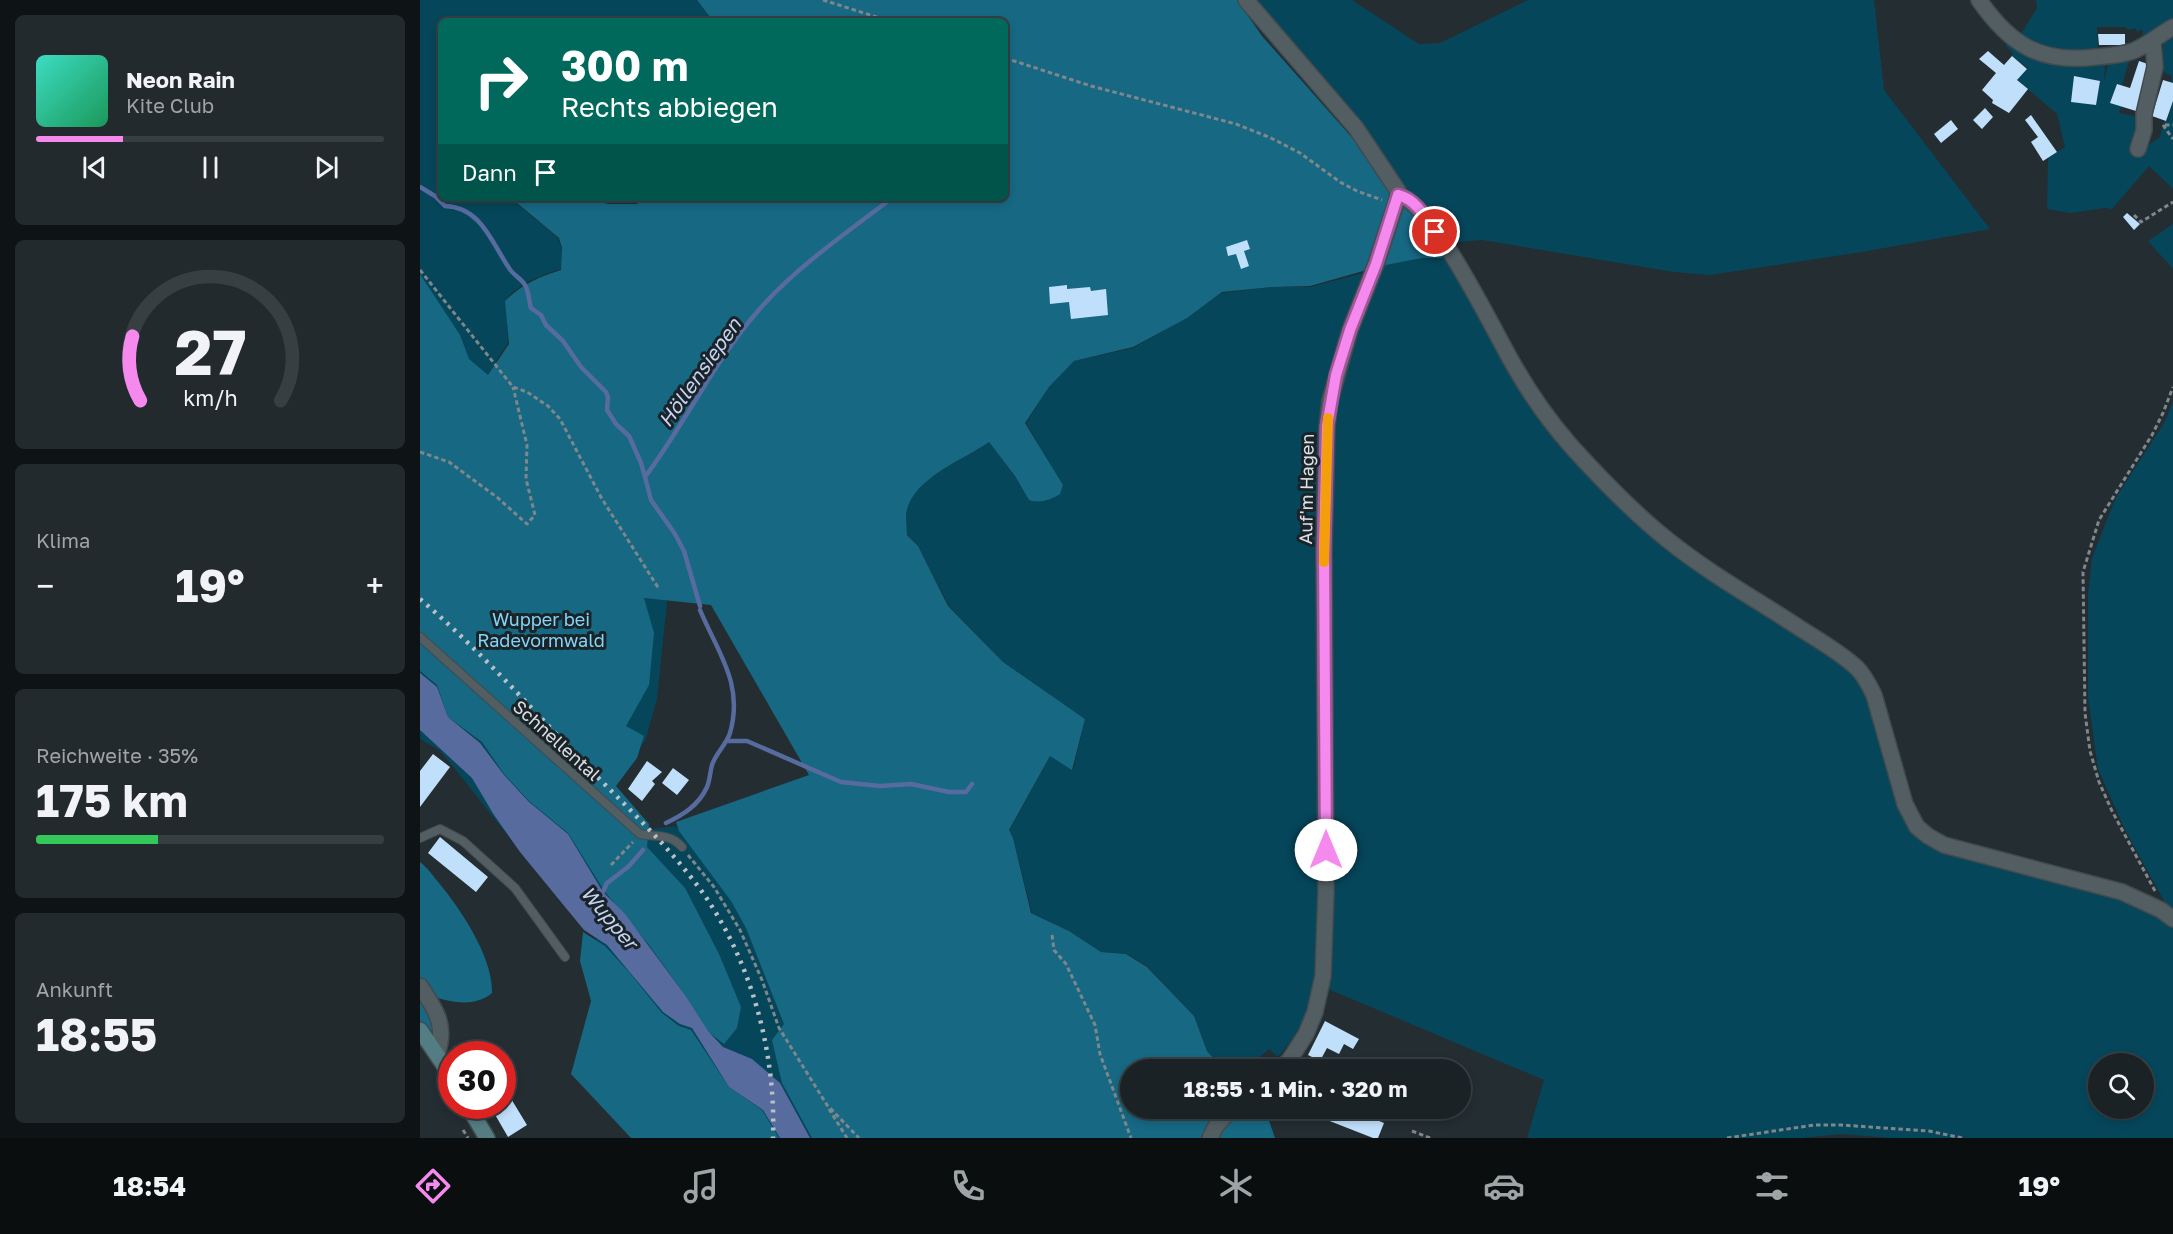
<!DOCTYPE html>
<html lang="de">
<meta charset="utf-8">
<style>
body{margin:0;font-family:"Golos Text",sans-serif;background:#232a2e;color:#f1f3f6;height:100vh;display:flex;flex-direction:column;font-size:22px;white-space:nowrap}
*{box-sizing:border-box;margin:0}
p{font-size:20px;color:#9fa4a7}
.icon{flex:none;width:33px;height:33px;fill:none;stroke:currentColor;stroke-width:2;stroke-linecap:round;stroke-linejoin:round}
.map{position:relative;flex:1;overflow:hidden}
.sheet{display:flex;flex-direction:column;gap:15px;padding:15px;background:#0e1315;width:420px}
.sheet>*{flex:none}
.guide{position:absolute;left:18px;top:18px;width:570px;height:183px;border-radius:9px;box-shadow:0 3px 9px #0003,0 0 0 2px #383f43;background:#00695c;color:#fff;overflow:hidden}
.buttons{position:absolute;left:1668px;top:1053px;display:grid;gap:12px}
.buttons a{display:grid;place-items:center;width:66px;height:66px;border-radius:50%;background:#1a2226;box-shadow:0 3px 9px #0003,0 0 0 2px #383f43;font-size:30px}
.speed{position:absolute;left:18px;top:1041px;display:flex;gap:12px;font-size:30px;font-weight:700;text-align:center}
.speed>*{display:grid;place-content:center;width:78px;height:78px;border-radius:50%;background:#1a2226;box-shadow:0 3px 9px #0003,0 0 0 2px #383f43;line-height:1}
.speed .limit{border:9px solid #d22;background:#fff;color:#111}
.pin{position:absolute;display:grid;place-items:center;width:51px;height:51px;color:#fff;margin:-26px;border:3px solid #fff;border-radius:50%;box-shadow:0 2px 6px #0007}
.me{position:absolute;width:66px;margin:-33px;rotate:0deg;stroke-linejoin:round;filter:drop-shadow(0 0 4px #0008)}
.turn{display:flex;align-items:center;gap:21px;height:126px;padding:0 24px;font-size:27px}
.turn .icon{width:78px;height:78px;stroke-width:2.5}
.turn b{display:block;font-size:42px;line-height:51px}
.then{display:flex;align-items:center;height:57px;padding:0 24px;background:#0003;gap:12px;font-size:22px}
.big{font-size:45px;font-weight:700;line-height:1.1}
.sheet .widget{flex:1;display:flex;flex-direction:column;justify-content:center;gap:9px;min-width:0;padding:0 21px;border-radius:9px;background:#232a2e}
.sheet .dial{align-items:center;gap:0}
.dial svg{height:156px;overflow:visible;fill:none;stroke:#383f43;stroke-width:7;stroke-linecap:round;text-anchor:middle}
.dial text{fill:#f1f3f6;stroke:none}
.song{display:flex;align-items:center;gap:18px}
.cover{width:72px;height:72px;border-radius:9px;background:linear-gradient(135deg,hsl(170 70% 55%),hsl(150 70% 35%))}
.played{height:6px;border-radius:3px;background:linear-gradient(90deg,#f589ee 25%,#383f43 25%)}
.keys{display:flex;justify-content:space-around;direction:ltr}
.heat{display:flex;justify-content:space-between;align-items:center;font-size:33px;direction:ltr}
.charge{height:9px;border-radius:4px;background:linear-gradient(90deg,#34c759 35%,#383f43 0)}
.trip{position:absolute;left:700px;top:1059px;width:351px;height:60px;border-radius:30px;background:#1a2226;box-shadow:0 3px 9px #0003,0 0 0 2px #383f43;font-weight:700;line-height:60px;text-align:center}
.dock{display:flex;height:96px;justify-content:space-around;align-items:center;background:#0a0e0f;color:#9fa4a7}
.dock .icon{width:42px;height:42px}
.dock .current{color:#f589ee}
.dock b{font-size:27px;color:#f1f3f6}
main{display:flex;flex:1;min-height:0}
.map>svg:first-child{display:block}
</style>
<main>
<section class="sheet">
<div class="widget">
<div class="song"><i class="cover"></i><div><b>Neon Rain</b><p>Kite Club</p></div></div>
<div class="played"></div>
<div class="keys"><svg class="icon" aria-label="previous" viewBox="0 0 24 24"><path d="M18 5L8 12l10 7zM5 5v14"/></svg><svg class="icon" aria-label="pause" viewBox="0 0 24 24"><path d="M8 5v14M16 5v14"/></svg><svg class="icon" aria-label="next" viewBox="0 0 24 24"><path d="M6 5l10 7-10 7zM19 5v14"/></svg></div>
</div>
<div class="widget dial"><svg viewBox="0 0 100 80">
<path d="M14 69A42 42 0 1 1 86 69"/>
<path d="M14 69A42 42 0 0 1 10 36" stroke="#f589ee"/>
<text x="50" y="56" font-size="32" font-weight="700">27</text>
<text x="50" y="72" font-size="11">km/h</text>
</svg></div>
<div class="widget"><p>Klima</p>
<div class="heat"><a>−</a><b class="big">19°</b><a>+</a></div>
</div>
<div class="widget"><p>Reichweite · 35%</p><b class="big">175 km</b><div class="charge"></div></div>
<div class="widget"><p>Ankunft</p><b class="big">18:55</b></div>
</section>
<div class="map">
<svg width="1753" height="1138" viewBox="0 0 1753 1138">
<rect width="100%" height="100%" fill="#232d32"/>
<path fill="#06465a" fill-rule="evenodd" d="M 0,0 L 277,0 L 293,21 L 21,21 L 21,198 L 90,198 L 138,238 L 142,250 L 141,269 C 119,276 102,282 86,299 L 88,343 L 76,361 L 231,569 L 247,602 L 237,699 L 225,741 L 187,782 L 231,829 L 255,826 L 282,846 L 446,1138 L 311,1138 L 166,950 L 176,939 L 143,905 L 31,764 L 19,750 L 0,739 Z
M 827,0 L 932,0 L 999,44 L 1020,43 L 1108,0 L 1454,0 L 1464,90 L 1570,229 L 1442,252 L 1290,275 L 1254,272 L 1062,240 L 1038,242 L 1031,248 Z
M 1616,0 L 1753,0 L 1753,24 L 1724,39 L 1722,29 L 1718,32 L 1715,28 L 1709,30 L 1704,27 L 1677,27 L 1678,50 C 1646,54 1628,53 1601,34 L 1617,8 Z
M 1753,31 L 1753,83 L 1751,82 L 1752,76 L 1741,71 L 1744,37 Z
M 1585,38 L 1681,60 L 1685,65 L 1684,81 L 1689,60 L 1710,58 L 1702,85 L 1697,84 L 1691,103 L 1701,106 L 1699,113 L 1719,117 L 1720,132 L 1710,153 L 1714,155 L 1740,137 L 1744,121 L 1747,121 L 1753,101 L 1753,189 L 1729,166 L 1692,209 L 1685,208 L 1650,213 L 1627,209 L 1628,158 L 1645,147 L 1637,114 L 1597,80 L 1608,68 L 1592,56 L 1593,53 L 1586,46 Z
M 1753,224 L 1753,269 L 1728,241 Z
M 1027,253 L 1084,354 L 1199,498 L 1445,680 L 1476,785 L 1508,840 L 1678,887 L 1753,924 L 1753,1138 L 1471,1138 L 1422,1134 L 1381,1138 L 1107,1138 L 1124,1080 L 908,989 L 911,892 L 909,551 L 913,426 L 920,378 L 961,266 L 1002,258 L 1023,258 ZM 1678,1064 L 1724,1064 L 1724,1108 L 1678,1108 Z
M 947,272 L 910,372 L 896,973 C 889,1009 882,1030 858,1057 L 849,1049 C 832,1064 827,1069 803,1069 L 787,1051 L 774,1016 L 727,966 L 707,954 L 681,952 L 649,931 L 612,913 L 593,838 L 589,831 L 630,756 L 653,770 L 665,719 L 583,662 L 529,606 L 498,546 L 487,534 C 487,528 486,521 486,515 C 490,479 542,461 569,442 L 595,476 L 609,500 C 622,505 638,499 643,486 L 606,423 L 629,387 L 654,361 L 713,348 L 766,318 L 801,293 L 853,287 L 890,287 Z
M 1753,401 L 1753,910 L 1747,906 L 1705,830 L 1678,769 L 1668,697 L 1668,593 L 1672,558 L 1695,499 L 1744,423 Z"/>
<path fill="#166883" d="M 277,0 L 817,0 L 842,36 L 935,141 L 1019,243 L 1023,258 L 1002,258 L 961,266 L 890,286 L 853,287 L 802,292 L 767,318 L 713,347 L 654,361 L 629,387 L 605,423 L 643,485 L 640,494 C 631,500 619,504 609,500 L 595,476 L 569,442 C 542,461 490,479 486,515 C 486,522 487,528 487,535 L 498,546 L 528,606 L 583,662 L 665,719 L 652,770 L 630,756 L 589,830 L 593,838 L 611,913 L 649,931 L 681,952 L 706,954 L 727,967 L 774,1016 L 787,1051 L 803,1069 L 711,1070 L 711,1108 L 845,1109 L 855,1138 L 392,1138 L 362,1083 L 352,1040 L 364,1024 L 326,928 L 311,901 L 259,831 L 256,822 L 389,775 L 291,605 L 224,598 L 234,633 L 229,685 L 206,726 L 224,736 L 217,758 L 196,786 L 229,824 L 227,847 L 265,888 L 299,954 L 321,1007 L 317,1028 L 304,1044 L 286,1030 L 265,995 L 229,945 L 185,892 L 148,833 L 110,802 L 84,774 L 62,742 L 28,717 L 17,685 L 0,671 L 0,274 L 40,335 L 49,359 L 68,375 L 89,344 L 85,301 C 102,284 119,277 141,270 L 142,248 L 139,238 L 91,198 L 168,198 L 188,204 L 217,204 L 221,198 L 585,198 L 585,21 L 293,21 Z
M 0,862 C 7,867 13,876 19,883 C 41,910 73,957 72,993 C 53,1009 28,1001 6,995 L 17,1016 L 17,1054 L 0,1030 Z
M 163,932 L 185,946 L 209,972 L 242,1013 L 259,1026 L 271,1030 L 309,1087 L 342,1110 L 359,1138 L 211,1138 L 151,1074 L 171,1001 L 160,961 Z"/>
<path fill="#576b9f" d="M 0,673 L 17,687 L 28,717 L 60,743 L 84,775 L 109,802 L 148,834 L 183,892 L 205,914 L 265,995 L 288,1031 L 303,1047 L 332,1059 L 360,1083 L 390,1138 L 360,1138 L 343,1110 L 309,1087 L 272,1028 L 260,1024 L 243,1012 L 187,945 L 164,930 L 100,852 L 74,815 L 52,778 L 0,730 Z"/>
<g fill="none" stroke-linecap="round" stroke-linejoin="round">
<path stroke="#576b9f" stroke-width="4.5" d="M 0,187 L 15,196 L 25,206 C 61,207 72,243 89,268 C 93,275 102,279 105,285 C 109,291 109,302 111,308 L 121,315 L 126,325 L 143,341 L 161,367 L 186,392 L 188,397 L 187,410 L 196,424 L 209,436 L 221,463 L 225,477
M 280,606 L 264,551 L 255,534 L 231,500 L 225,477 C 267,421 297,355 345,303 C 382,263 429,231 472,198
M 307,741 L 327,741 L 421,782 L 460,786 L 491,784 L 529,792 L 546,792 L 552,784
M 246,823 C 263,815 279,805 287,787 C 290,780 290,772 292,765 C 296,753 306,745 310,733 C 324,684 298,653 280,610
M 181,896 L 187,883 L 208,867 L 223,850"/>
</g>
<path fill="#c0dffb" d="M 1678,34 L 1705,34 L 1705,45 L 1679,45 Z
M 1568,51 L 1584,65 L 1592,56 L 1607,69 L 1597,80 L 1608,89 L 1589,113 L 1572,103 L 1573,100 L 1562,90 L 1576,73 L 1559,59 Z
M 1719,61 L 1731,65 L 1716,111 L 1690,103 L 1697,84 L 1710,88 Z
M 1654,76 L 1680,81 L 1676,105 L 1651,102 Z
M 1743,80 L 1753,83 L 1753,101 L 1746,121 L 1732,116 Z
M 1565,108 L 1573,117 L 1562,129 L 1553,120 Z
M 1611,115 L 1637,152 L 1623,161 L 1611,142 L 1618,137 L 1605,120 Z
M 1531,120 L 1538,129 L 1521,143 L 1514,134 Z
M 1707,213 L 1720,224 L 1714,230 L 1703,217 Z
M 827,240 L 830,249 L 824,251 L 829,266 L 821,269 L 816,254 L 808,256 L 806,247 Z
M 647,285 L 647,289 L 670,287 L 671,291 L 686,289 L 688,315 L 651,319 L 649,302 L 630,304 L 629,287 Z
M 13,754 L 30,767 L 0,807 L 0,771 Z
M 227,761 L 242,772 L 232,781 L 235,784 L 222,801 L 208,789 Z
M 253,768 L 269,780 L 257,795 L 242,783 Z
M 20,837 L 68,877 L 56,892 L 8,853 Z
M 905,1021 L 939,1039 L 933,1049 L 924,1044 L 919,1054 L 907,1048 L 900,1061 L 888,1055 Z
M 82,1084 L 107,1125 L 88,1137 L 70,1106 L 82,1106 Z
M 906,1108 L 928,1108 L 964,1123 L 958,1138 L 953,1138 L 902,1118 Z"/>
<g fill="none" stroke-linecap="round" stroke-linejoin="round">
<g stroke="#424a4e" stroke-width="10">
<path id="service" d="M 0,637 L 220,834 C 235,837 250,833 262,847
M 0,838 L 20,829 L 43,841 L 95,888 L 145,957"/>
</g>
<g stroke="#424a4e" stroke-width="18">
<path id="minor" d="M 826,0 L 936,128 L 978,191 L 977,200 L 956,264 L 930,330 L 910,400 L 907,426 L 904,551 L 906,892 L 903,976 L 895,1012 L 886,1034 L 870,1059 L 860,1070
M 1559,0 C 1590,45 1621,64 1676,57 C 1688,56 1702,55 1713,51 C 1728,45 1739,35 1753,27
M 1718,149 L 1724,130 L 1724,114 L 1735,67 L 1733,41
M 978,195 C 1014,204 1075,334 1096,369 C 1112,397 1130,422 1151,446 C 1180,478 1216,515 1249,541 C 1290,574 1337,600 1381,629 C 1400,641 1421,653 1437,668 C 1445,676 1449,685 1454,695 L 1485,804 L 1497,827 L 1508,836 L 1524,845 L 1702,892 L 1741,910 L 1753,919
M 0,986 C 16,1010 27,1026 17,1054
M 790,1138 L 796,1126 L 812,1108"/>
</g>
<g stroke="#424a4e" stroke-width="18">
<path id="secondary" d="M 0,1030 L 32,1077
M 48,1106 L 67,1138"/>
</g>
<path stroke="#7f878b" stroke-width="3" stroke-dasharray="4.5 3" stroke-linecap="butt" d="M 403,0 L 469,21
M 585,58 L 671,86 L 816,124 L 851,138 L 880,153 L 920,182 L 937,191 L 962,200
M 1743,125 L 1753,139
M 1745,125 L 1753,125
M 1714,215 L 1721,222 L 1753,202
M 0,270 L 93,387 L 107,392 L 128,406 L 140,419 L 182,499 L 239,589
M 0,452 L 29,462 L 78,498 L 107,524 L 115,515 L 106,479 L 107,445 L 93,387
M 268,855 L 294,887 L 320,930 L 342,980 L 359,1028 L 407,1105 L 439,1138
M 191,865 L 213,842
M 1735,891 L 1692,811 L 1679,782 L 1670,751 L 1665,713 L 1663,572 L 1679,520 L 1732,435 L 1743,413 L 1753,387
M 632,935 L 634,950 L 646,964 L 675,1025 L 680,1054 L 711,1138
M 25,1090 L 32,1101
M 409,1109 L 427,1138
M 43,1130 L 48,1138
M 992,1131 L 1010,1138
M 1307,1138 L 1394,1125 L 1421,1125 L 1509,1131 L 1542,1138"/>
<use href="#service" stroke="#525e62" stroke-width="8"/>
<use href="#minor" stroke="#525e62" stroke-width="15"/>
<use href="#secondary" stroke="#547d83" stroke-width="15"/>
<path stroke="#bac1c5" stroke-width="4.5" stroke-dasharray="3 6" stroke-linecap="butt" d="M 0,599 C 55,646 104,700 154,753 C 197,798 246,842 283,893 C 332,963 356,1053 353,1138"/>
</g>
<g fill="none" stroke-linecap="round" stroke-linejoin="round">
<g stroke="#9f599b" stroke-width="15">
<path id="route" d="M 906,850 L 904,551 L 907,426 L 916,375 L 930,330 L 956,264 L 978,195 C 996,199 1006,218 1015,232"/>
</g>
<use href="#route" stroke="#f589ee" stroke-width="10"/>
<path stroke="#f59e0b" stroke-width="10" d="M 904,562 L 908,418"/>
</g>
<g text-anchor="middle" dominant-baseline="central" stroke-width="6" stroke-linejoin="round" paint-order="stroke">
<g font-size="18" fill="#dae0e3" stroke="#1a2328">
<text transform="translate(886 489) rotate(-89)">Auf'm Hagen</text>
<text transform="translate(137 740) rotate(42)">Schnellental</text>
</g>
<g font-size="18" fill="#83d4f5" stroke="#1a2328">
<text x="121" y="619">Wupper bei<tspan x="121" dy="21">Radevormwald</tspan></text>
</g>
<g font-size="20" font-style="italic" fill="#c6d3f3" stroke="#1a2328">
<text transform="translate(279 372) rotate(-55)">Höllensiepen</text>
<text transform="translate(190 917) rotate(50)">Wupper</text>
</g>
</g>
</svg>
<div class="buttons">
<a><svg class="icon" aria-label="search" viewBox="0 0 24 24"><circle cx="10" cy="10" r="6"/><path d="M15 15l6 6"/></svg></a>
</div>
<div class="speed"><div class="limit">30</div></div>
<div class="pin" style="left:1015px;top:232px;background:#d93025"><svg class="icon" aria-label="arrive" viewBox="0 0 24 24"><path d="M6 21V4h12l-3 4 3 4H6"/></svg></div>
<svg class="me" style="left:906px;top:850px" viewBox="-20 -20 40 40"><circle r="19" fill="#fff"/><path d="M0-13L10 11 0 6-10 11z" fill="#f589ee"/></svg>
<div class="trip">18:55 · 1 Min. · 320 m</div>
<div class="guide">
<div class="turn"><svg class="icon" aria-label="right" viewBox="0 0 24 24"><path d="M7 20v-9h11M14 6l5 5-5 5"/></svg><div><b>300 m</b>Rechts abbiegen</div></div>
<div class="then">Dann<svg class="icon" aria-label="arrive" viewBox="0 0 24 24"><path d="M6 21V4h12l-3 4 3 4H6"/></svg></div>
</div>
</div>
</main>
<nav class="dock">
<b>18:54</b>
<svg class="icon current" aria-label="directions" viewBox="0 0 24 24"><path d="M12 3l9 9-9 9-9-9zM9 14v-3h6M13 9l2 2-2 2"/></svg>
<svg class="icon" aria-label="music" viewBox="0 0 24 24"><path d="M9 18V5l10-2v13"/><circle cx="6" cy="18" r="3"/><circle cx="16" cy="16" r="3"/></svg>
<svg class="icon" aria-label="phone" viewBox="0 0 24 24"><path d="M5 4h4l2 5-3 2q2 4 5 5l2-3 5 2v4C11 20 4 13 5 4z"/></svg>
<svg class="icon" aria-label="climate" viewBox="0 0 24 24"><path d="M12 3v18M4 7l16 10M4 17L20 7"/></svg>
<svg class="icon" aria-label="car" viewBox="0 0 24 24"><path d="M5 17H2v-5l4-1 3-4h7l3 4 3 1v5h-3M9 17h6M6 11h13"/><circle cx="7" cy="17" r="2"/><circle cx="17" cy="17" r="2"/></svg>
<svg class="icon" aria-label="filters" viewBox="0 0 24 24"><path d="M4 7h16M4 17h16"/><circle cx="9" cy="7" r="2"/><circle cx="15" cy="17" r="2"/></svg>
<b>19°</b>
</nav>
